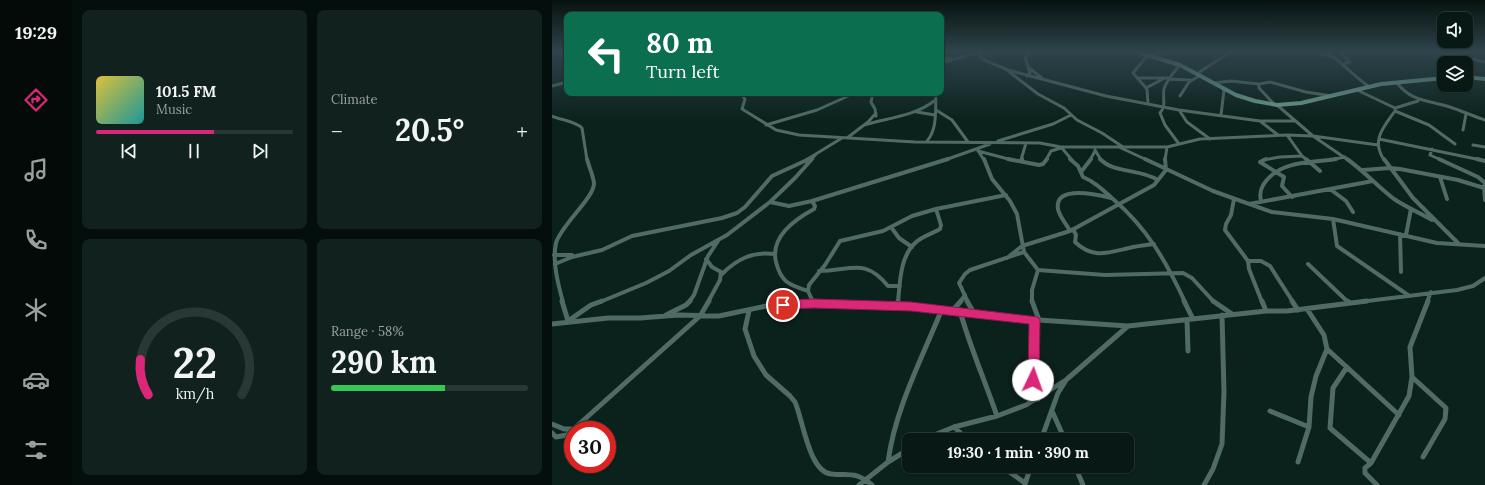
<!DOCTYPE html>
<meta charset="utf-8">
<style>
body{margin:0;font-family:Lora,serif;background:#11221e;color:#f1f3f6;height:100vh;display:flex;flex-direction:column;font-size:15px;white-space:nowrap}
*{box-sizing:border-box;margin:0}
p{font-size:13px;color:#98a0a0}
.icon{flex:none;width:22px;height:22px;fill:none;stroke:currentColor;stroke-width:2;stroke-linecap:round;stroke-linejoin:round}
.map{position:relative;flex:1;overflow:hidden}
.details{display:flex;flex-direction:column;gap:10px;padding:10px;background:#040e0c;width:480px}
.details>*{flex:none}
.banner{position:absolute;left:12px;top:12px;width:380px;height:84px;border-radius:8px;box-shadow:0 1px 3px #0004,0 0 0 1px #293834;background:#0b6e4f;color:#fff;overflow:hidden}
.fabs{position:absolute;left:885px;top:12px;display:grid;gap:8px}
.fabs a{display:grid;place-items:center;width:36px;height:36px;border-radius:8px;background:#081915;box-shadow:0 1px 3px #0004,0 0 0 1px #293834;font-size:20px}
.speed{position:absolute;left:12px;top:421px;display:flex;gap:8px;font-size:20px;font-weight:700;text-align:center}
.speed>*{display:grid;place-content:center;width:52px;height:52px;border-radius:50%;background:#081915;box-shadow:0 1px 3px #0004,0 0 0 1px #293834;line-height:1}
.speed .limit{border:6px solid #d22;background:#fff;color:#111}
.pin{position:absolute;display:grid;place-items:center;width:34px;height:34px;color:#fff;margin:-17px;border:2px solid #fff;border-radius:50%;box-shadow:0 1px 4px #0007}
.me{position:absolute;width:44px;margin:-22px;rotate:3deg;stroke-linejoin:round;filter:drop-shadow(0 0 3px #0008)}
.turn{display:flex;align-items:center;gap:14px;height:84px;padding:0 16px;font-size:18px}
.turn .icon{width:52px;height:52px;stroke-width:2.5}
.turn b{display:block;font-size:28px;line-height:34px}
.big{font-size:30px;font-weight:800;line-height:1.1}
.details .card{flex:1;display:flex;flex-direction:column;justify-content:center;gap:6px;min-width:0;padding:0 14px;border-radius:8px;background:#11221e}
.details .dial{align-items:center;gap:0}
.dial svg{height:104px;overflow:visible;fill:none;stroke:#293834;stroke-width:7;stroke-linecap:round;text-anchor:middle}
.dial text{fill:#f1f3f6;stroke:none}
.song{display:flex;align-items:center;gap:12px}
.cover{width:48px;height:48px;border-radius:6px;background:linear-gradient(135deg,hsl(50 70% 55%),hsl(180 70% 35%))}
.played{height:4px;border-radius:2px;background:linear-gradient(90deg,#db2777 60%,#293834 60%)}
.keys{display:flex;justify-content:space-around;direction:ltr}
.heat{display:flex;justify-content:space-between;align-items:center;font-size:22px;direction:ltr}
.charge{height:6px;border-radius:3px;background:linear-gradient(90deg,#34c759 58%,#293834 0)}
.details .tiles{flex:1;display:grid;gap:10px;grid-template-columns:repeat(2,1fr)}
.trip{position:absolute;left:350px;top:433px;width:232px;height:40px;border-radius:8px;background:#081915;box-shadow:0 1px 3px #0004,0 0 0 1px #293834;font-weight:800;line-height:40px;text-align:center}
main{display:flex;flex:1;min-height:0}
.dock{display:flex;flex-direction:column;width:72px;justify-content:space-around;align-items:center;background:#030a08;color:#98a0a0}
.dock .icon{width:28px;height:28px}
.dock .on{color:#db2777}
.dock b{font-size:18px;color:#f1f3f6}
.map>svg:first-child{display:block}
</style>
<main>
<nav class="dock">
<b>19:29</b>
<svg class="icon on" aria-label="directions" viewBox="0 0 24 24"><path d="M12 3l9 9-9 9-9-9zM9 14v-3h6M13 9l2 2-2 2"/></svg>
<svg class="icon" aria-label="music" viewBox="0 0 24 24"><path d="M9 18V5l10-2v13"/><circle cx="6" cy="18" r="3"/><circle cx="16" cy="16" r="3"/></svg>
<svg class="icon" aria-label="phone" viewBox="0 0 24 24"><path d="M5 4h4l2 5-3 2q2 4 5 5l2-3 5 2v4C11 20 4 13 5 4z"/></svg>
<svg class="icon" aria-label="climate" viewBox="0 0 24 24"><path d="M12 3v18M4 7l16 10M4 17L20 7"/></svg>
<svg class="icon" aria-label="car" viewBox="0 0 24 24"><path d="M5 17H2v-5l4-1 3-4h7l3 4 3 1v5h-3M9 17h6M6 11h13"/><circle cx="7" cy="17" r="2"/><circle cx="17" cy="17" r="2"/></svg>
<svg class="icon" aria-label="filters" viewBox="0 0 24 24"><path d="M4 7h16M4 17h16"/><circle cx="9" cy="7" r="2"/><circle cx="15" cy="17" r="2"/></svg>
</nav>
<section class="details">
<div class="tiles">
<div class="card">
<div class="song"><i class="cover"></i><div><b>101.5 FM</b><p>Music</p></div></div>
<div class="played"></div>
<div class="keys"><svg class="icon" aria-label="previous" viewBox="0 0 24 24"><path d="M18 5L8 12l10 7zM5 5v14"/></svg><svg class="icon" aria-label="pause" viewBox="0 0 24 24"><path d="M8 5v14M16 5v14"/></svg><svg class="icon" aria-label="next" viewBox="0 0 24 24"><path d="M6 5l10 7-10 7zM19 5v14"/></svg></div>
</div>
<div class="card"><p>Climate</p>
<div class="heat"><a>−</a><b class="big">20.5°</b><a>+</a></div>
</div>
<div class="card dial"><svg viewBox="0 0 100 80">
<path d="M14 69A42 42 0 1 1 86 69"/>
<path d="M14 69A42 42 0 0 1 8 42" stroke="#db2777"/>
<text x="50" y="56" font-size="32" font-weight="700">22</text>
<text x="50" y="72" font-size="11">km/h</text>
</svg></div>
<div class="card"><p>Range · 58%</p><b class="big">290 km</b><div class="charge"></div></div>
</div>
</section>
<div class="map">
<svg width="933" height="485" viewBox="0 0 933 485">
<rect width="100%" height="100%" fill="#0b211c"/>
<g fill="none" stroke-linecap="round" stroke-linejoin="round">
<path stroke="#4f6b63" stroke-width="3" d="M 431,51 L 428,55 L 430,59 L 456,70 L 554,96 L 627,110 L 708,121 L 726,135
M 638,51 L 660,51
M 759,51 L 781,57
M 774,51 C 789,62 801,75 816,86
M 786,51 L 798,62 L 793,63 L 792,66
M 888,51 L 933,62
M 429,53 L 493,51
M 596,55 L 581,73 L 595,89 L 596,104
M 598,55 L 624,51
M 389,58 L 399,58
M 389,63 L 431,51
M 476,67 L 490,78
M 389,69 L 391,71 L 389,73
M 456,71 L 486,94 L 512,108 L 525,120 L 550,133 L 571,147
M 646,73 L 680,51
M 475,76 L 478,73 L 473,57 L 480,52
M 587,78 L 616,78
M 616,79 L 638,80
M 662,83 L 679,81 L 707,84 L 718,82 L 754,92 L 780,96
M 845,83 C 860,102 876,100 898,107 C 910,111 921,116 933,120
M 707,84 L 707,88 L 722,104
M 0,86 L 15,82
M 594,88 L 611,79
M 805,90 L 843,108 L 843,111 C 831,128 819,140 832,160
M 188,93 L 193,99 L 190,109 L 224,130 L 247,135 L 363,142 L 488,143 L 509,147 L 615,147 L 648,139 L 735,135 L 761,136 L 826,145
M 321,93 L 319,102 L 323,109 L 324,116
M 628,96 L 637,82 L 649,75
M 725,105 L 761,136 L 796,160
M 843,108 L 866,101
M 384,110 L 400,120 L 416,142
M 627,110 L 635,122 L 658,139
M 843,111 L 877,125 L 903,144
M 365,112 L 383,115
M 669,115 L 672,90
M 0,116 C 9,120 23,121 30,128 L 35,160
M 708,121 L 743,121
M 214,125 L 265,110 L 303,93
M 312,125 C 335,118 363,116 382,101
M 911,130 L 914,114
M 735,135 L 750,156 L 755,160
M 295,138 L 316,122 L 324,113
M 827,139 L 929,160
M 375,141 C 386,129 383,108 384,93
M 446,141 L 501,124 L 519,115
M 627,144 L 613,125 L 608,113 C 615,104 610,99 612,89 C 615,79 622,72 628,65
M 921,145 L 933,147
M 509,147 L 520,160
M 569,148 L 595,160
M 425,149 L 432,160
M 880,149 L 878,155 L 889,160
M 543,150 L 549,160
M 426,151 L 460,160
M 254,160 L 290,138
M 259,160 L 264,154
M 393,160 L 438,144
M 469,160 L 474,143
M 494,160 L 499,151 L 509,148
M 538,160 L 543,151
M 613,160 L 615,147
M 711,160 L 728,157 L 750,156
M 778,160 L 793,157"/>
<path stroke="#4f6b63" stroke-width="4" d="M 432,159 L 440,179 L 458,201 L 465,214 L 472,252 L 486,270
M 456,159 L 487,165 L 491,164 L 495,159
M 518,159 L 526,166 L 531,177 C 543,182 551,190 561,199 C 595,228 614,261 633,302
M 548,159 C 563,174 586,168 606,180
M 593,159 L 661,191 L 720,212 L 781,219 L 885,243 L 933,246
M 714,159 L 708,162 L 732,177 L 730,186 L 740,197
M 754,159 L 768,171
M 795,159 C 812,171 825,186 842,199 C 854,207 868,213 880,220
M 832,159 L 861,198 L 907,244
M 887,159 L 926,177 L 933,183
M 925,159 L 933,161
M 469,161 L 470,159
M 811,170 L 838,168 L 848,169 L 906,180 L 932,188
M 529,172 L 539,159
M 888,177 L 895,199
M 932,186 L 933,200
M 778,189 L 794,201 L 801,212
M 682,199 L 679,215 L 674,224 L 673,230 L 696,261 L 697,269 L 710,302
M 709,201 C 707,193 709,187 714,181 C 731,160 760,163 784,159
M 218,202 L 237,206 L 260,201 L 396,159
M 697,204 L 821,181
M 781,219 L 785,246 L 856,295
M 339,227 L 347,238 L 360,247
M 521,229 L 524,235 L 523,242 C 541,259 555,253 577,248 C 585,246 594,245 602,244
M 518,231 C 515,225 507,216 506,209 C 502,184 547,195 559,198
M 848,234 L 849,272
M 854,235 L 859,209
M 2,255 L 20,255
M 455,258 L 470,246 L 518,231 L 602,185 L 614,170 L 613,159
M 154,259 L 160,267 L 169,272 L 168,280 L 156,302
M 696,261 L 709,261 L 718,266 L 741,302
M 3,264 L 20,257 L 50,250 L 80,236 L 170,218 L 185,213 L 193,207 L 220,176 L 257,159
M 756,264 L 796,302
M 486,270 L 553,275 L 631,273 L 640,278 L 662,302
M 267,271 C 299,271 312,257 336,286 L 348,286
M 170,274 C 185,259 201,251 223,254
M 256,291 C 237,285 229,282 224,262 C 218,237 242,220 262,209 L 263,206 L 260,201
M 11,302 C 6,284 0,261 4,243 C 9,225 43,197 42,183 C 41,175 37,167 35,159
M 48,302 L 94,283 L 117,271 L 139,255 L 175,235 L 218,202 L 243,178 L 260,159
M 137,302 L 142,295 L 156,256 L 166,241
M 261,302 L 256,291 L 257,285 L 273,265 L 288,241 L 331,231 L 360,216 L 384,209 L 454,195
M 346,302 C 348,282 348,257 363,243 C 370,236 380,234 388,229 L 389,225 L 384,209
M 408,302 L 413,295
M 416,302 L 407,283 L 413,274 L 418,270 L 472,252
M 480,302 L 480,290 L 486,270
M 807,302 L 905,290 L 921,286 L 933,278
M 875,302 L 879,292"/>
<path stroke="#4f6b63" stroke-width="5" d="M 10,301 L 16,321 L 39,305 L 50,301
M 261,301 L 262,303
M 415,301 L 422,313
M 480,301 L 487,320
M 632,301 L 641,319
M 661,301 L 680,314
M 710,301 L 714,311
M 740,301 L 746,310
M 795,301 L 797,302
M 346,306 L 346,301
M 755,309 L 772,335 L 775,349 L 847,415
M 401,310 L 409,301
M 197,311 L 193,329 L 202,356 L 214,375 L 238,396 L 243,402 C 251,420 257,472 279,474 C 298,476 303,471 320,485
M 408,311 C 418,347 433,381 445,416
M 114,315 L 134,305 L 138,301
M 483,320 L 481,380 L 486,399
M 635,320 L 636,351
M 0,324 L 56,318 L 88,318 L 127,315 L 167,316 L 219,305 L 256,303 L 379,308 L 487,320 L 576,326 L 714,311 L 735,311 L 815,301
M 795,367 L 781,388 L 778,428 L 819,463
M 860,377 L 894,408 L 893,419 L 871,457
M 500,411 L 513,440
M 718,411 L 757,427
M 0,424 L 12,429 L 21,429
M 402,427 L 416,440
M 0,433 L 4,437 L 15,435 L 148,316 L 157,301
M 370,440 L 402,427 L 445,416 L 474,405 L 514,380 L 576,326
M 489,440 L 506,393 L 513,382
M 336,462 C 343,409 370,358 390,309
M 746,462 L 757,427 L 759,397 L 764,376 L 775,349
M 449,466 L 473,483
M 523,466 L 531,485
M 473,484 L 479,466
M 307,485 L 336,462 L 357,449
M 652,485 L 661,469 L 670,444 L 672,392 L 670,315
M 825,485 L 813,473 L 813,468 L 819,463 L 857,396 L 860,377 L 858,347 L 876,301"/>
<path stroke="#6a988b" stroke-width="4" d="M 581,51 L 628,65 L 684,95 L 703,101 L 725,105 L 749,103 L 829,84 L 892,78
M 914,77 L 933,79"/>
</g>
<linearGradient id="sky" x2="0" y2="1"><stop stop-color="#06120f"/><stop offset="0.43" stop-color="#2e434b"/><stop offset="1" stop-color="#2e434b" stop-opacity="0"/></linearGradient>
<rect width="933" height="119" fill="url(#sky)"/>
<path fill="#db2777" stroke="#8e194d" d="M 262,299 L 359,302 L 486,317 L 488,320 L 487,380 L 485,384 L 481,385 L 477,384 L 476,380 L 477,324 L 359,311 L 262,308 L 231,309 L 228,308 L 226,305 L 228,302 L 231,300 Z"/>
</svg>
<div class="fabs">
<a><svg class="icon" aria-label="sound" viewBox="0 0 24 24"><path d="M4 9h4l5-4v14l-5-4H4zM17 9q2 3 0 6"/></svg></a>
<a><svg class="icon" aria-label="layers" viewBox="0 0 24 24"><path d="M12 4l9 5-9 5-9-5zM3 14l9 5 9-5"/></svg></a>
</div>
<div class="speed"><div class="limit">30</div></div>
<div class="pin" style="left:231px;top:305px;background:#d93025"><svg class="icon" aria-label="arrive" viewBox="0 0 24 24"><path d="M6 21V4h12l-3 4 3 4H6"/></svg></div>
<svg class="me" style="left:481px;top:380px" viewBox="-20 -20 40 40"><circle r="19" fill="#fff"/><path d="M0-13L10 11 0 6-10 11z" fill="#db2777"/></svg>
<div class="trip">19:30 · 1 min · 390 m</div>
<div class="banner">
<div class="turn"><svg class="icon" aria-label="left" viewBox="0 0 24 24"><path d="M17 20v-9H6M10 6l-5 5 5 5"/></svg><div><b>80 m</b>Turn left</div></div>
</div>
</div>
</main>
